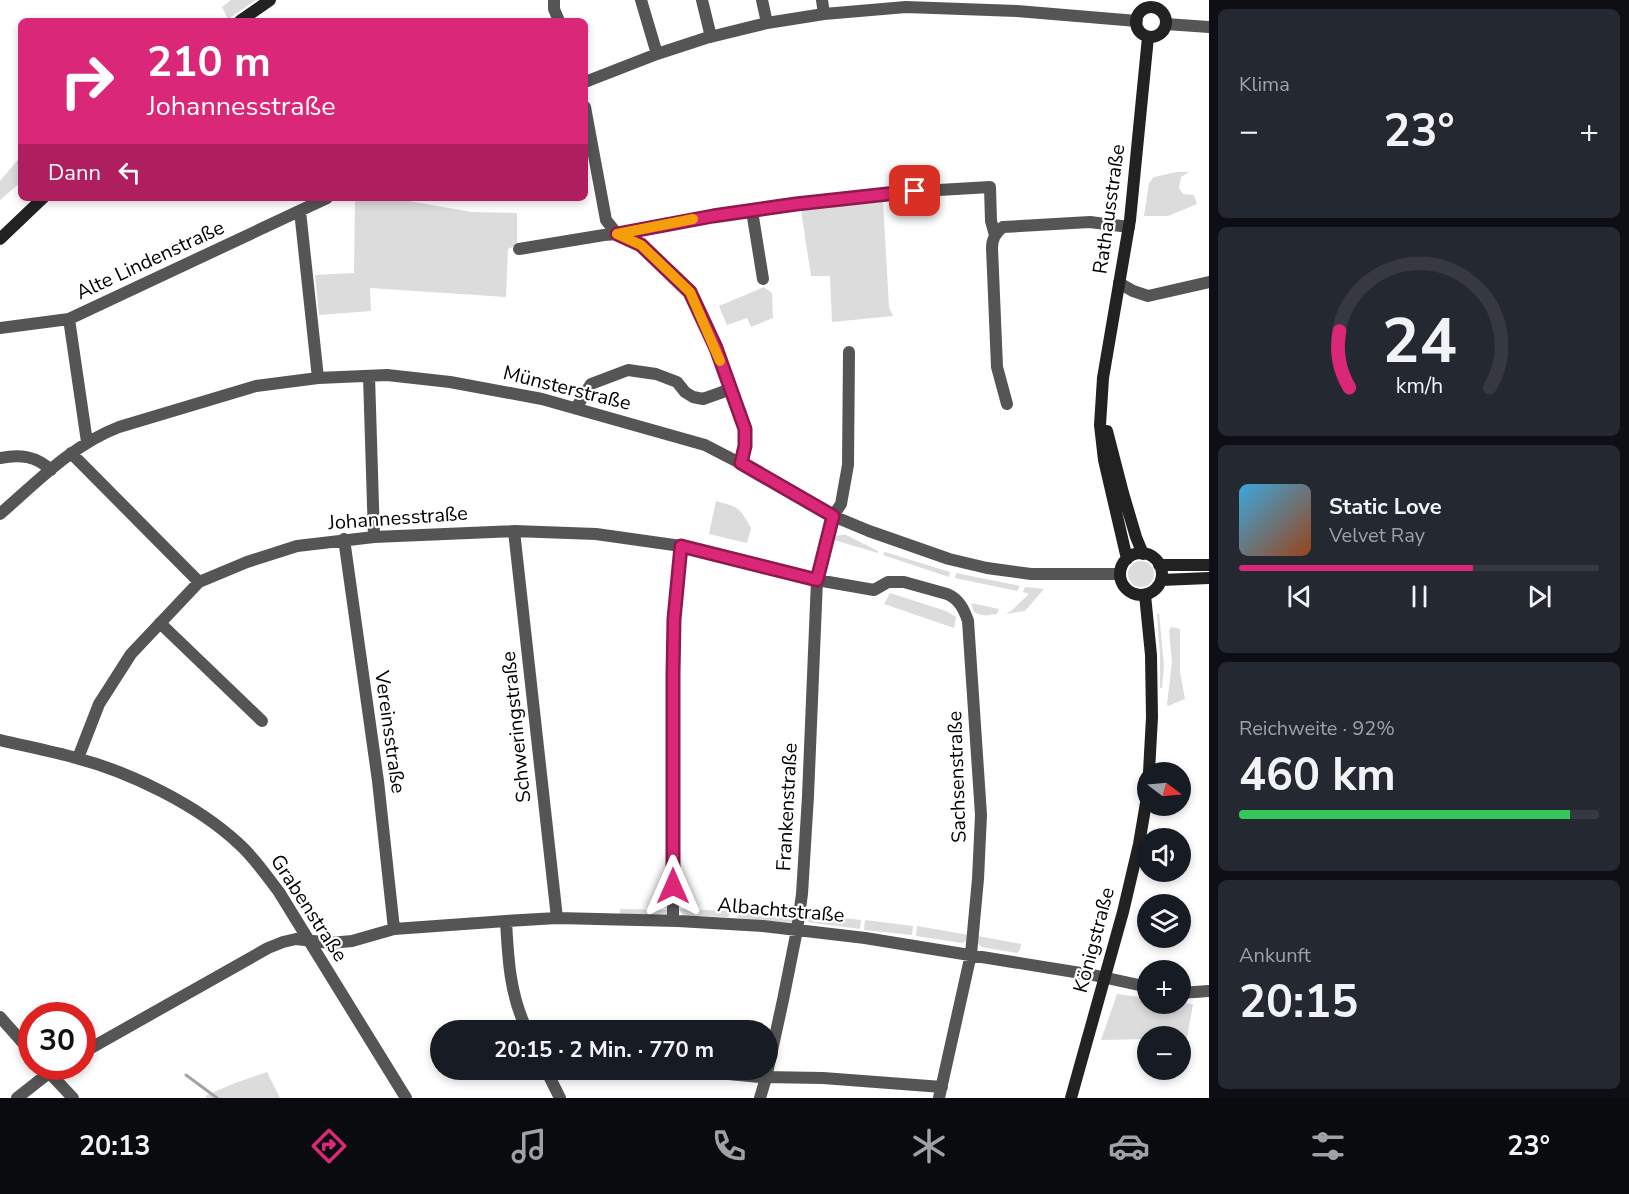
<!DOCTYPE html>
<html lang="de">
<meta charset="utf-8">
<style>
body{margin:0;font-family:"Nunito Sans",sans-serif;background:#242831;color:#f1f3f6;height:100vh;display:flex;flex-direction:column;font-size:22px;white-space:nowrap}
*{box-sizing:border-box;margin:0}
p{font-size:20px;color:#9ea1a6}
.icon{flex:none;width:33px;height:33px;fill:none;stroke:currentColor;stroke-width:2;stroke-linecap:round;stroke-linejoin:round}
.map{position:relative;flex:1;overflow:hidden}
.drawer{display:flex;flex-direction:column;gap:9px;padding:9px;background:#0d0f14;width:420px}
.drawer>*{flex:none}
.top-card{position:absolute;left:18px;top:18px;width:570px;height:183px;border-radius:9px;box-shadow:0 3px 9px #0003;background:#db2777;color:#fff;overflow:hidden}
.needle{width:39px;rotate:106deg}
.controls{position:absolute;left:1137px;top:762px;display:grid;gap:12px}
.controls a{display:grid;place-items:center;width:54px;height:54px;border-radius:50%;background:#171b24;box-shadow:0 3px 9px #0003;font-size:30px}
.speed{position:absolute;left:18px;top:1002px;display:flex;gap:12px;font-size:30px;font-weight:700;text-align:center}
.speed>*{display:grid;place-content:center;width:78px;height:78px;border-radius:50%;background:#171b24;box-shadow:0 3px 9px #0003;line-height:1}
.speed .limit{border:9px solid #d22;background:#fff;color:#111}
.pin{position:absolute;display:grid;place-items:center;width:51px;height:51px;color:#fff;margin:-26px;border-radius:12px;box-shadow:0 3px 9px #0006}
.me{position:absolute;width:66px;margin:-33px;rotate:0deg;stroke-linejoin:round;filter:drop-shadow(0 0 4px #0008)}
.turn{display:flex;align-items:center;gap:21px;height:126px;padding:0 30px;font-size:27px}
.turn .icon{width:78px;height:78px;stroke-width:2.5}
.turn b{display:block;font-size:42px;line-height:51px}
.then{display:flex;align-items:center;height:57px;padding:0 30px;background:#0003;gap:12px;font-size:22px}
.big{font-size:45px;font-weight:700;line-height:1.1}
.drawer .widget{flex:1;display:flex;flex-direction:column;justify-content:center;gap:9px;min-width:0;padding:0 21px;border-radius:9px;background:#242831}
.drawer .dial{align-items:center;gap:0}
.dial svg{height:156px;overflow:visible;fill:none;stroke:#363941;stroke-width:7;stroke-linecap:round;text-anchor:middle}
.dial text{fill:#f1f3f6;stroke:none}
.song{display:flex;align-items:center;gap:18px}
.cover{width:72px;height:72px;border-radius:9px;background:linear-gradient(135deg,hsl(200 70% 55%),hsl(20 70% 35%))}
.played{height:6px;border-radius:3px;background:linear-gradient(90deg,#db2777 65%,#363941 65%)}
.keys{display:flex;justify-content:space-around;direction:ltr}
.heat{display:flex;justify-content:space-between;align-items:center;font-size:33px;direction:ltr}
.charge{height:9px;border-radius:4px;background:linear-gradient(90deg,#34c759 92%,#363941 0)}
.trip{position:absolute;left:430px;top:1020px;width:348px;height:60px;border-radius:30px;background:#171b24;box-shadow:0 3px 9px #0003;font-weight:700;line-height:60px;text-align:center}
.dock{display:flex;height:96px;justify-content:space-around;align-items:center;background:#090b0e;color:#9ea1a6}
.dock .icon{width:42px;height:42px}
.dock .current{color:#db2777}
.dock b{font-size:27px;color:#f1f3f6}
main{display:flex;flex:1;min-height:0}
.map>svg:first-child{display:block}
</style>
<main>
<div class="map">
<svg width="1209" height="1098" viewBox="0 0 1209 1098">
<rect width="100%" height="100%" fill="#fff"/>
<path fill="#dcdcdc" d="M 231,0 L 256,0 L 228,19 L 222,7 Z
M 21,156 L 21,182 L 0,200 L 0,181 Z
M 1177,172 L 1189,172 L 1181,177 L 1179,188 L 1183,194 L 1194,195 L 1197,204 L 1168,216 L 1144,216 L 1149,183 L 1154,177 Z
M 355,198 L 391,198 L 472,212 L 517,213 L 517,245 L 508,249 L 506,297 L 370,288 L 371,311 L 319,315 L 315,275 L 354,273 Z
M 883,202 L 889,307 L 893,316 L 832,322 L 830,276 L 811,276 L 801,210 Z
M 764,287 L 772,293 L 773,318 L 751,327 L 747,318 L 727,325 L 719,306 Z
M 716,501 C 739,507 739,507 751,528 L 747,543 L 709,534 Z
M 840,535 L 846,535 L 878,551 L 878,553 L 834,540 L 835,537 Z
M 885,552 L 950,572 L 949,577 L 883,555 Z
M1128 574a13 13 0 1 1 26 0a13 13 0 1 1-26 0Z
M 956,573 L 1020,586 L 1017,591 L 955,578 Z
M 1025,587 L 1044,589 L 1025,611 L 1005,614 L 1011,611 L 1029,594 L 1023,592 Z
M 890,593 L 946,611 L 956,617 L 954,628 L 884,604 Z
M 971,603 L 999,609 L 997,614 C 989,615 982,617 974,612 Z
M 1159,613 L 1164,665 L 1162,688 L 1160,688 L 1160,655 L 1157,614 Z
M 1171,627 L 1180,629 L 1180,672 L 1185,699 L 1168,706 L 1167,704 L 1172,662 L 1169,631 Z
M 620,909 L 667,910 L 667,916 L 620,916 Z
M 679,909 L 729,911 L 729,917 L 684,916 Z
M 739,912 L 793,916 L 792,923 L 738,918 Z
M 808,914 L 861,920 L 860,929 L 813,923 L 807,921 Z
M 865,920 L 913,926 L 912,935 L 864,930 Z
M 917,926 L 969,935 L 967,941 L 962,943 L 916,936 Z
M 978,936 L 1021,944 L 1020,950 L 1017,953 L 981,947 L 978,943 Z
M 1117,994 L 1147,998 L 1148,1004 L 1181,1003 L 1193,1004 L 1187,1038 L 1181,1039 L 1180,1036 L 1148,1036 L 1147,1039 L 1101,1040 Z
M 267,1072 L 280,1098 L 207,1098 L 205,1096 L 235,1083 Z"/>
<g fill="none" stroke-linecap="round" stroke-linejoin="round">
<path stroke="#a3a3a3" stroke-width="3" d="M 186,1075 L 217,1098"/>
<path stroke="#555" stroke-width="12" d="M 554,0 L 554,9 L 559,21
M 641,0 L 657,54
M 702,0 L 711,37
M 762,0 L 767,23
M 822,0 L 824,14
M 1166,24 L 1209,27
M 585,82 L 657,54 L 706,38 L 767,23 L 824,14 L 906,7 L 1017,11 L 1137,21
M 585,107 L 606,220 L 617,234
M 300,211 L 318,378
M 752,211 L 763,279
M 617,234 C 643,229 668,223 694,219 C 791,202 891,192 990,187 L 991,221 L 995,235
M 519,249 L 604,235 L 617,234 L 641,245 L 690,292 L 715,348 L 745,429 L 745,446 L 741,463
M 1119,283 L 1133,291 L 1148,296 L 1209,282
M 69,319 L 87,442
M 0,328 L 69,319 L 327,198
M 369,376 L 374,537
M 1007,404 L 997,367 L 992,248 C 992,239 995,233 1003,227 L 1090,222 L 1129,227
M 576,408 L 591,384 L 628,370 L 656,374 L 677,382 L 685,392 L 693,397 L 703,399 L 731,389
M 71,453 L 199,582
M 0,458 C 20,454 36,456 51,470
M 0,514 C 37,482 72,445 119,427 L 256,386 L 318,378 L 387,375 L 450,382 L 542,399 L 705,445 L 761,474 L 833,516 L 869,531 L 949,559 L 987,568 L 1031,574 L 1120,574
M 514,531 L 557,918
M 344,539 L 378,781 L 394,929
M 160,623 L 262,721
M 0,740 C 25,746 51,751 76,758 C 130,772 197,805 238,843 C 254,857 266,875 279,892 L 406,1098
M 78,758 L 99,704 L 131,654 L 199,582 L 247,562 L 297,546 L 374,537 L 514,531 L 596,534 L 681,546 L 817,580 L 874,590 L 888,582 L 904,582 L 947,594 C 959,599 964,609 968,621 L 981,815 L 978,879 L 971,954 L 939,1098
M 506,921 C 508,959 510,996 527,1030
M 673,921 L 673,674 L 674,619 L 681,546
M 1180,993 L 1209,991
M 0,1017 L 32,1053
M 82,1053 L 268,948 L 283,942 L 296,939 L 330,943 L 352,941 L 394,929 L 506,921 L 557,918 L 678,921 L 763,926 L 865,938 L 1093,975 L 1148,987
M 43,1066 L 73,1098
M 546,1070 L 560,1098
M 640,1071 L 669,1070 L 718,1073 L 760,1077 L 823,1078 L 942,1087
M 17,1098 L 50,1072 L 60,1066
M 760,1098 L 766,1078 L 783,1000 L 797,930 L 802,894 L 808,796 L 817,580 L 833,516 L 841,504 L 848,465 L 849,352"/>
<path stroke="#222" stroke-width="12" d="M1136 22a15 15 0 1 1 30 0a15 15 0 1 1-30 0Z
M 240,21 L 270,0
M 0,239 L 43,198
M 1107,431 L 1123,493 L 1136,537 L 1143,554
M1120 574a21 21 0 1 1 42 0a21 21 0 1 1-42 0Z
M 1127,559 L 1104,460 L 1100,425 L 1103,378 L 1130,220 L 1148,37
M 1159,565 L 1209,565
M 1161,580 L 1209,578
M 1145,595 L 1151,655 L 1152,717 L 1149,772
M 1071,1098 L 1123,912 L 1139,844 L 1148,791"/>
</g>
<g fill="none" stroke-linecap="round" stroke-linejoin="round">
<g stroke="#8e194d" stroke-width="15">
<path id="route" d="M 673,886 L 673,674 L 674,619 L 681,546 L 817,580 L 833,516 L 741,463 L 745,446 L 745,429 L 716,348 L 690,292 L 641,245 L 617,234 L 713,216 L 796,204 L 915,191"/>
</g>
<use href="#route" stroke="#db2777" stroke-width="10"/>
<path stroke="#f59e0b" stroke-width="10" d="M 693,219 L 617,234 L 641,245 L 690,292 L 720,361"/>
</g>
<g text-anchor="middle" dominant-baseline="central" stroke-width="4.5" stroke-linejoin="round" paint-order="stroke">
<g font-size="20" fill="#000" stroke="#fff">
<text transform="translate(1109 209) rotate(-82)">Rathausstraße</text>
<text transform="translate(150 260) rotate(-25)">Alte Lindenstraße</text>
<text transform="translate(567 388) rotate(14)">Münsterstraße</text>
<text transform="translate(398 518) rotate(-4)">Johannesstraße</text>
<text transform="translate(516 727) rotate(-96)">Schweringstraße</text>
<text transform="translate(390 732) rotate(82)">Vereinsstraße</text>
<text transform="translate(957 777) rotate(-92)">Sachsenstraße</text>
<text transform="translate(787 807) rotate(-87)">Frankenstraße</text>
<text transform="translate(309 908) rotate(57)">Grabenstraße</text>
<text transform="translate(781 910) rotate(5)">Albachtstraße</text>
<text transform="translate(1094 940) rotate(-75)">Königstraße</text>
</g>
</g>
</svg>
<div class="controls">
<a><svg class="needle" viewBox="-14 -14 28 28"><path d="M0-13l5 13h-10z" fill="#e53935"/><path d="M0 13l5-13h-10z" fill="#9ea1a6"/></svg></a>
<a><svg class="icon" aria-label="sound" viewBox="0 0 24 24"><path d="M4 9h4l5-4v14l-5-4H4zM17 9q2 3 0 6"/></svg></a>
<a><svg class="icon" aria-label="layers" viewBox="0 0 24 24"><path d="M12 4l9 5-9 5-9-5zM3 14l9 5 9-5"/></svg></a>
<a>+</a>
<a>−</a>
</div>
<div class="speed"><div class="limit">30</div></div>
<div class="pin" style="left:915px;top:191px;background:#d93025"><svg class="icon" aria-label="arrive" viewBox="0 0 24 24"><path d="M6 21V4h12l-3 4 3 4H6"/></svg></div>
<svg class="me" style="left:673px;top:886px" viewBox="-20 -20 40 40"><path d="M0-17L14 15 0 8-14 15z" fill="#db2777" stroke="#fff" stroke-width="4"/></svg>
<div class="trip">20:15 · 2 Min. · 770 m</div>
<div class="top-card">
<div class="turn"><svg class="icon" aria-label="right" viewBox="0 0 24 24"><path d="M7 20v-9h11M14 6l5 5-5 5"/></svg><div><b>210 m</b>Johannesstraße</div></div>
<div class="then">Dann<svg class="icon" aria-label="left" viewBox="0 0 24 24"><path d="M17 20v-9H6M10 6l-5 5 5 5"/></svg></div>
</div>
</div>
<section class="drawer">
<div class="widget"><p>Klima</p>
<div class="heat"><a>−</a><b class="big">23°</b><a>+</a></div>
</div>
<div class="widget dial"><svg viewBox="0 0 100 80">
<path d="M14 69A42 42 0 1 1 86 69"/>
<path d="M14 69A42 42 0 0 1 9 40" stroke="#db2777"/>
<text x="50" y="56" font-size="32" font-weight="700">24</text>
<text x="50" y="72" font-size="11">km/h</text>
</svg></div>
<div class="widget">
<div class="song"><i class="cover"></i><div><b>Static Love</b><p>Velvet Ray</p></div></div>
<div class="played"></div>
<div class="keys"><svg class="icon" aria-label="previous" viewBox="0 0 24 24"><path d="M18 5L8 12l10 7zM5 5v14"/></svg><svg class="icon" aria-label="pause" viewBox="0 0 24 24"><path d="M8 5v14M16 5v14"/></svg><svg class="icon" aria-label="next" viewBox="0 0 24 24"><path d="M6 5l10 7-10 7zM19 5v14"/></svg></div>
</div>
<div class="widget"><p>Reichweite · 92%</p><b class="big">460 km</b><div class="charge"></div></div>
<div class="widget"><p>Ankunft</p><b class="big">20:15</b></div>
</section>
</main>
<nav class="dock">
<b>20:13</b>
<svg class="icon current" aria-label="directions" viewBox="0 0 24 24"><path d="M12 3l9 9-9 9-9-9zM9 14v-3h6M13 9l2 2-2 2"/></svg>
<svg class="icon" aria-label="music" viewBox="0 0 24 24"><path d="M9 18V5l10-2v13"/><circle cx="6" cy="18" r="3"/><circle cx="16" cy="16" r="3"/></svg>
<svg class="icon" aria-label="phone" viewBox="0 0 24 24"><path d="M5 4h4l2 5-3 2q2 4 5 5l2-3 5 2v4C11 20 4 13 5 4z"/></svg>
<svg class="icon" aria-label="climate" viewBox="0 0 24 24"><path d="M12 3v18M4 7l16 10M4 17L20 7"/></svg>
<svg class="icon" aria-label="car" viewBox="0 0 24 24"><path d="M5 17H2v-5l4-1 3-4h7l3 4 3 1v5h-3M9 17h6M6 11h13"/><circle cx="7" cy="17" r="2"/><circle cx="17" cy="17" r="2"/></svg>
<svg class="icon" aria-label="filters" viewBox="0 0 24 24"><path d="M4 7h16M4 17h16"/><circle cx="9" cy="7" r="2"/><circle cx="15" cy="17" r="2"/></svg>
<b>23°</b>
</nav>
